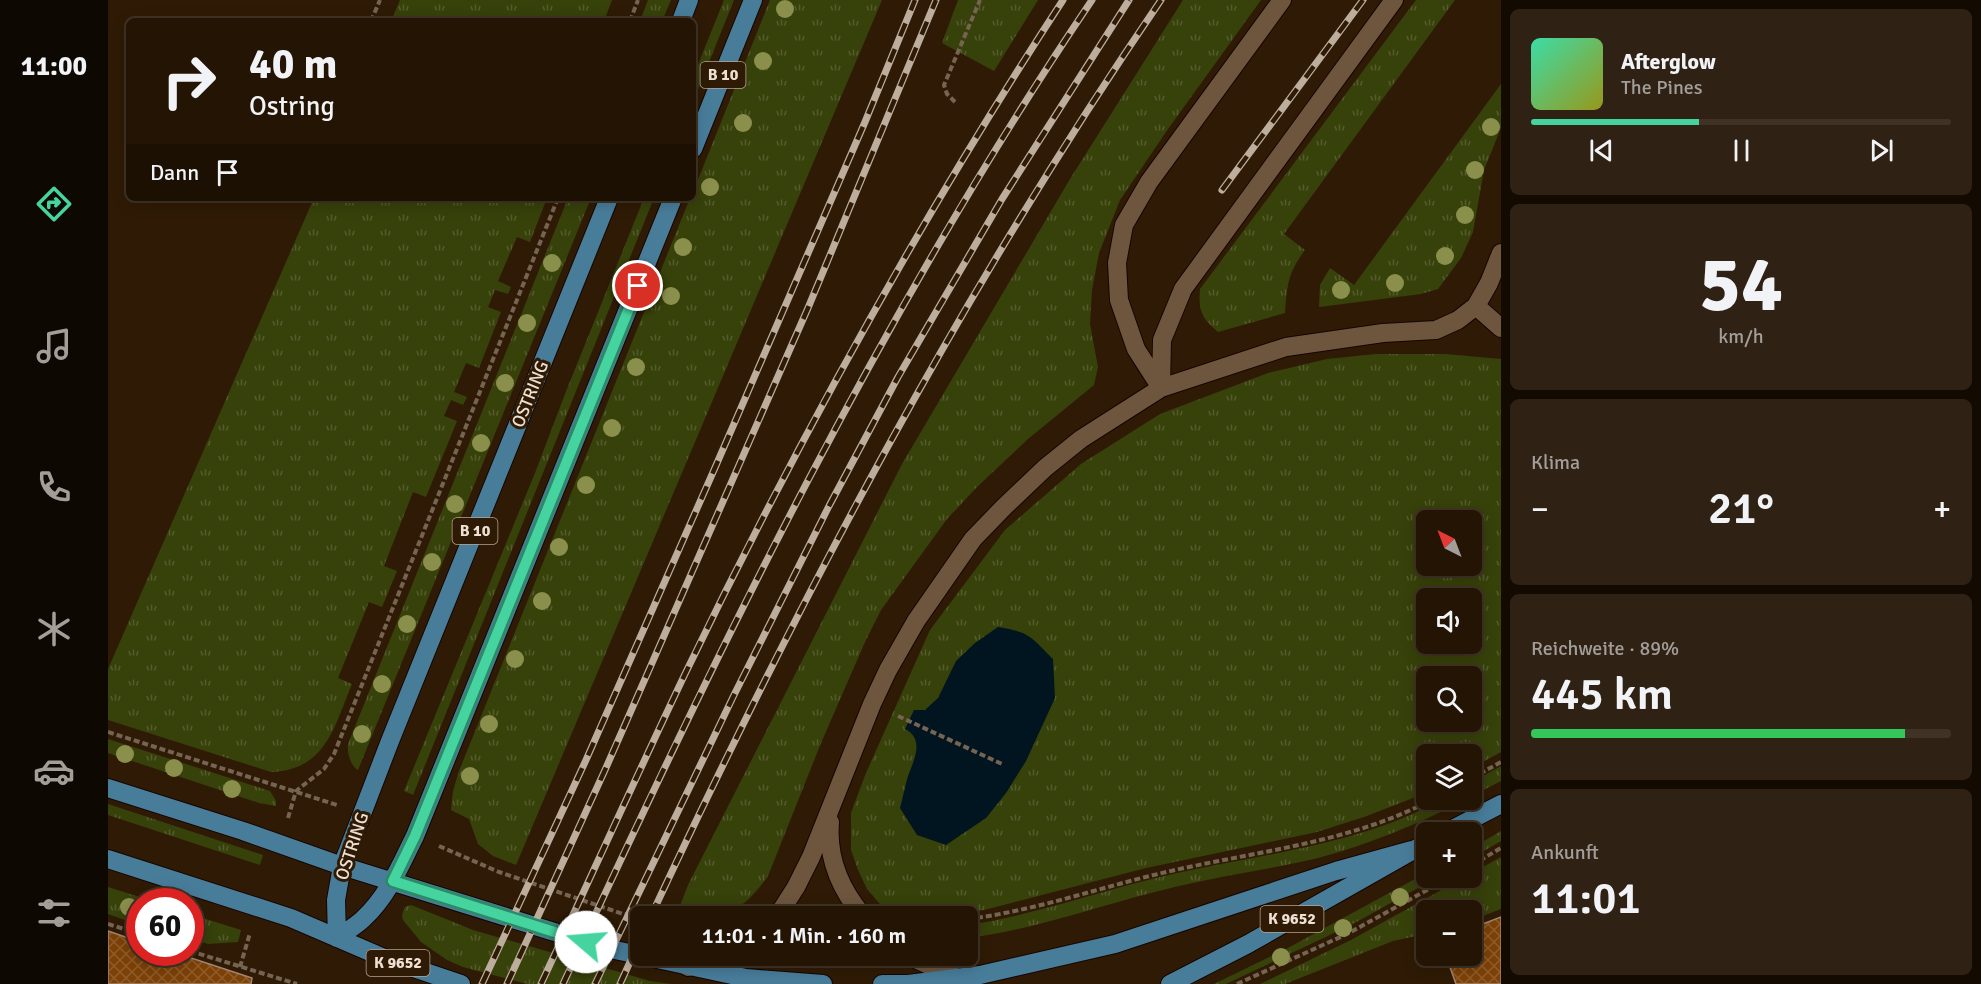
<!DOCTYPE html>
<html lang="de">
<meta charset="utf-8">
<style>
body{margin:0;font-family:Signika,sans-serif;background:#2f2113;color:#f1f3f6;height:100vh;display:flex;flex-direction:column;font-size:22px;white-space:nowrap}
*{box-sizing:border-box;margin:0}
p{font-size:20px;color:#a39e9a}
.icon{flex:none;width:33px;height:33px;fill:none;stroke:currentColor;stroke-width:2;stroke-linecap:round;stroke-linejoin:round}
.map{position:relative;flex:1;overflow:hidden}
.details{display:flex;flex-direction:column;gap:9px;padding:9px;background:#130b02;width:480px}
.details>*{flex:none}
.guide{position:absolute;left:18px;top:18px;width:570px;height:183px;border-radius:9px;box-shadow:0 3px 15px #0003,0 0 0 2px #403326;background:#231404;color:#f1f3f6;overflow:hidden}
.needle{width:39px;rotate:318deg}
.fabs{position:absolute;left:1308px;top:510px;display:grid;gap:12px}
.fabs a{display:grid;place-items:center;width:66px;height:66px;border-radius:9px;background:#231404;box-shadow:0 3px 15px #0003,0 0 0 2px #403326;font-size:30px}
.speed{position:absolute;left:18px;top:888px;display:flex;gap:12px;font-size:30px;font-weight:700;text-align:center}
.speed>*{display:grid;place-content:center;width:78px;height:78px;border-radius:50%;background:#231404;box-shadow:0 3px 15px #0003,0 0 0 2px #403326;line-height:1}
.speed .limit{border:9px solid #d22;background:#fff;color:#111}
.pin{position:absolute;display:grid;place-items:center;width:51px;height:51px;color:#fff;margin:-26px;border:3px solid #fff;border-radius:50%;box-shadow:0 2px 6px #0007}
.me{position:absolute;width:66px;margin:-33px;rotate:288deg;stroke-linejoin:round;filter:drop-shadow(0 0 4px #0008)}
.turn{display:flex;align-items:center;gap:21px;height:126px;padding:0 24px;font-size:27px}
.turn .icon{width:78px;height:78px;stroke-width:2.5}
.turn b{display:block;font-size:42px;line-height:51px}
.then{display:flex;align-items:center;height:57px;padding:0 24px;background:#0003;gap:12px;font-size:22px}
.big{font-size:45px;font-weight:600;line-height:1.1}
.details .tile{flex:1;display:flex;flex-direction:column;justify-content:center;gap:9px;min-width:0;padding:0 21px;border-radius:9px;background:#2f2113}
.details .dial{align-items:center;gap:0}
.dial b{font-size:78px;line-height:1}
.song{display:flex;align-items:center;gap:18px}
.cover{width:72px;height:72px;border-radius:9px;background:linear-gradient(135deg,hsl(160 70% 55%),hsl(60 70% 35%))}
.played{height:6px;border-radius:3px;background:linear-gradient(90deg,#45d49f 40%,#403326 40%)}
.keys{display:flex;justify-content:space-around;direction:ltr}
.heat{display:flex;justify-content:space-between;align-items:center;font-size:33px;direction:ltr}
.charge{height:9px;border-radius:4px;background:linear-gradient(90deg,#34c759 89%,#403326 0)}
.trip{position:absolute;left:522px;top:906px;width:348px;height:60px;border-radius:9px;background:#231404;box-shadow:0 3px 15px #0003,0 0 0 2px #403326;font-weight:600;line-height:60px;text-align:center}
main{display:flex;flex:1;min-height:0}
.tabs{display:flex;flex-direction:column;width:108px;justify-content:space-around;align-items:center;background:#0e0802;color:#a39e9a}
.tabs .icon{width:42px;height:42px}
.tabs .current{color:#45d49f}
.tabs b{font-size:27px;color:#f1f3f6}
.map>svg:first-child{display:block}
</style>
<main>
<nav class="tabs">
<b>11:00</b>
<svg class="icon current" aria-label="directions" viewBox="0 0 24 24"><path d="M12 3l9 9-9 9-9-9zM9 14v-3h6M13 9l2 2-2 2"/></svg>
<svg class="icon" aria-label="music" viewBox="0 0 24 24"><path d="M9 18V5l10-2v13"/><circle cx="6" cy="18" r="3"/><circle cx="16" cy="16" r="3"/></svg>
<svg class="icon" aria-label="phone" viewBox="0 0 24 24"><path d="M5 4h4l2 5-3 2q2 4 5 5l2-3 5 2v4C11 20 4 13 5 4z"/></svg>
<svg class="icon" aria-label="climate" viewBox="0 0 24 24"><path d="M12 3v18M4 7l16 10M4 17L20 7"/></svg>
<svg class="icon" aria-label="car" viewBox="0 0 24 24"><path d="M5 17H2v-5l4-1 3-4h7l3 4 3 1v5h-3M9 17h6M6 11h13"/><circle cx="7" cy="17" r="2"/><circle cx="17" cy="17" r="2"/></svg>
<svg class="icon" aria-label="filters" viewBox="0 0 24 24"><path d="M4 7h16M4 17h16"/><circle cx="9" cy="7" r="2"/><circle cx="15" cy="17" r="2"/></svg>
</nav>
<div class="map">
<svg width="1393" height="984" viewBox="0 0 1393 984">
<defs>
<pattern id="grass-tufts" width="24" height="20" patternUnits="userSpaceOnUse" patternTransform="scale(1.5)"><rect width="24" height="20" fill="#37410a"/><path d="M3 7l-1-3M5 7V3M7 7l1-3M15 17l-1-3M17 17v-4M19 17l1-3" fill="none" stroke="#545c2d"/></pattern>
<pattern id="building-cross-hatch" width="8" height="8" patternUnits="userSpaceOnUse" patternTransform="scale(1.5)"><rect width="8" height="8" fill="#7c4107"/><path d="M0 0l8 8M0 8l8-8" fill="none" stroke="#8f5c2a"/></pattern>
</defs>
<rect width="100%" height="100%" fill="#2f1b05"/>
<path fill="url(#grass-tufts)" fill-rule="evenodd" d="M 292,0 L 504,0 L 496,21 L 283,21 Z
M 540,0 L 563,0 L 554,21 L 532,21 Z
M 616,0 L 626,0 L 585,102 L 585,77 Z
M 662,0 L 774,0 L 408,865 L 385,856 L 370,844 L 361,819 L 343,810 L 345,791 L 351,771 L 582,198 L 585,198 L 585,192 Z
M 850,0 L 930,0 L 886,71 L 834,43 Z
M 1075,0 L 1153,0 L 1060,129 L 1012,200 L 991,253 L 984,290 L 982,324 L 990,367 L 986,385 L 920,439 L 870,486 L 839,519 L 773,610 L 757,642 L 713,743 L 660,876 C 632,915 615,919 568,916 L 580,885 L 794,464 L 962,179 Z
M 1308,0 L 1347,0 L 1176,234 L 1197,250 C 1180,273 1179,285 1177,313 L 1110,332 C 1094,318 1090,311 1092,289 Z
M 1393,84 L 1393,128 L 1376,170 L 1365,232 L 1353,258 L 1330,289 L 1313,294 L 1211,307 L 1212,285 L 1222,268 L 1246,285 Z
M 206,198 L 439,198 L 422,242 L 409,237 L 390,281 L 403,287 L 400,294 L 387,290 L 380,307 L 393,312 L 371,368 L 358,363 L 346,392 L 359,397 L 355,405 L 343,400 L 336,416 L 349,421 L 318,497 L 305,492 L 276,566 L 289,571 L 274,607 L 261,602 L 230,678 L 244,684 C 226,727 218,770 163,772 L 0,720 L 0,669 Z
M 460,198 L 483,198 L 250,770 C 242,765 239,753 240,744 Z
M 536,198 L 546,198 L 305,795 L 296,791 L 427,473 L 457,394 Z
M 1268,354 L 1337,354 L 1393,359 L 1393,752 L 1364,768 L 1364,754 L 1318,754 L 1318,793 L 1256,817 L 1209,832 L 1038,868 L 876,910 L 844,915 L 791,915 L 772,904 L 759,889 L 750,870 L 743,850 L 743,813 L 758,773 L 822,630 L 897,530 L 973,464 L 1052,414 L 1160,373 L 1219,359 ZM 1318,520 L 1364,520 L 1364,566 L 1318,566 ZM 1318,598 L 1364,598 L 1364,644 L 1318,644 ZM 1318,676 L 1364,676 L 1364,722 L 1318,722 Z
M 0,739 L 162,791 L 168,801 L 168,806 L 151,803 L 0,753 Z
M 1393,766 L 1393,781 L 1364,796 L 1364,782 Z
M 1333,800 L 1357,800 C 1310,824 1262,844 1210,858 C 1164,869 1117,875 1071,886 C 1001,902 931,929 860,938 L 860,925 C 921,916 980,895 1040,880 C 1137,855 1244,849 1333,800 Z
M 0,804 L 155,855 L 152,865 L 0,815 Z
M 1393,831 L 1393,841 L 1364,858 L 1364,848 Z
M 1393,857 L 1393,909 L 1364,920 L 1364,910 L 1318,910 L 1318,934 L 1285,941 L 1177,984 L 1152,984 L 1243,940 L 1355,878 L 1364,878 L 1364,873 Z
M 1318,873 L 1318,878 L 1328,878 L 1243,925 L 1118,984 L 1106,984 L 1178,949 Z
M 0,887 L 44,901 L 32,902 L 31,925 L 0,914 Z
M 303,905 L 365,930 L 542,981 L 563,984 L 419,984 L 355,967 L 339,960 L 313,942 L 295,920 L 294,915 L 297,907 Z
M 82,914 L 133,930 L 130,942 L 100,944 L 83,939 Z"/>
<path fill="#001520" d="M 890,627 C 922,632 923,637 945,659 L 947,698 L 918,761 L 898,793 L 878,818 L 838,845 L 809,835 L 792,808 C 795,797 797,786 800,776 C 806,760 817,739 797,729 L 806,710 L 817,710 L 830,698 L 848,661 L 867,643 Z"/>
<path fill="url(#building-cross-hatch)" stroke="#a38570" stroke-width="1.5" d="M 1393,917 L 1393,984 L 1348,984 L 1338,956 L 1364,956 L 1364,928 Z
M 0,931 L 32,942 L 32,952 L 65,952 L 144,978 L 143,984 L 0,984 Z"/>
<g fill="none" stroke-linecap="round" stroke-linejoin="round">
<g stroke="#160500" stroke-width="20">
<path id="minor" d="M 1368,306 L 1393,328
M 1053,388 L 1054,340 L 1075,289 L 1286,0
M 1053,388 L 1028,349 L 1011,300 L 1009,263 L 1016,225 L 1041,182 L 1174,0
M 722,822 C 719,858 732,889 755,916
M 666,916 L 674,909 L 688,887 L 703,857 L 764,704 L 780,670 L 808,621 L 865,539 L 896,507 L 937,468 L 973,439 L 1053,388 L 1178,347 L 1275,333 L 1328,330 L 1350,320 L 1368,306 L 1381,283 L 1393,253
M 801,956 L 847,977
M 580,967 L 598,956"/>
</g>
<g stroke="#160500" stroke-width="20">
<path id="major" d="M 573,21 L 581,0
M 585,149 L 645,0
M 0,788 L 135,831 L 234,866 L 498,948 L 638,978 L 715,984
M 1339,832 L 1393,804
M 0,859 L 183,918 L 276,958 L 353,984
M 229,938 C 237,932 248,926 255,919 C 280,896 292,866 307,836 L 565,198
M 229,938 L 228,900 L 234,866 L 282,741 L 501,198
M 774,984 L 800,984 L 872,975 L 1007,944 L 1228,871 L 1304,850
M 1062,984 L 1140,944 L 1318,843"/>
</g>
<path stroke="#766452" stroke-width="4" stroke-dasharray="6 3" stroke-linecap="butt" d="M 263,21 L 272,0
M 522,21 L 530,0
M 847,102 L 839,94 L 836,85 L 872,0
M 790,716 L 894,764
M 0,732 L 229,805
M 1364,778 L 1393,762
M 180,818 L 188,791 L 216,769 L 226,754 L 450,198
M 331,846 L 391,872 L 515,914 L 543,916
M 1364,865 L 1393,848
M 860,919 C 925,911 987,889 1050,874 C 1140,852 1241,844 1323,800
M 0,924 L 32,934
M 82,951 L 189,984
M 132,967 L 142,933
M 1129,984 L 1239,934 L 1341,878"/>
<use href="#minor" stroke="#6d553e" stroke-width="18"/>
<use href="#major" stroke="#487d9a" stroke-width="18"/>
<g stroke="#bcad9d" stroke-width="7">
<path id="rail" d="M 1114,190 L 1255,0
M 543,916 C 691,599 855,289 1053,0
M 374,984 L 478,760 L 606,470 L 757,122 L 807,0
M 399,984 L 497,770 L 700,308 L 828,0
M 433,984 C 481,881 528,777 577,674 C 689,442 814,216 955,0
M 455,984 C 611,646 775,309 984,0
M 487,984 L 626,695 L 721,506 L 790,377 L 894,199 L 1021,0
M 512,984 L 532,940"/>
</g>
<use href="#rail" stroke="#2f1b05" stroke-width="4.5" stroke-dasharray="14" stroke-linecap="butt"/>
</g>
<g fill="#8b8f4c">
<circle cx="677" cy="9" r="9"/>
<circle cx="655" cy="61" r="9"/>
<circle cx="635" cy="123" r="9"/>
<circle cx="1383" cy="127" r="9"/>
<circle cx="1367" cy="170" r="9"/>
<circle cx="602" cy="187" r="9"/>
<circle cx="1357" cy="215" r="9"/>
<circle cx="575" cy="247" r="9"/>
<circle cx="1337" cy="256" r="9"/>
<circle cx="444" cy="263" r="9"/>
<circle cx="1287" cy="283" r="9"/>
<circle cx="1233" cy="290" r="9"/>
<circle cx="563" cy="296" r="9"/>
<circle cx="419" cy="323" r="9"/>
<circle cx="528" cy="367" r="9"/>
<circle cx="397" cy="383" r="9"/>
<circle cx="504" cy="428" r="9"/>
<circle cx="373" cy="443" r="9"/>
<circle cx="478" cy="485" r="9"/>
<circle cx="347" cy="504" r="9"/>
<circle cx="451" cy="547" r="9"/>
<circle cx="324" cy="562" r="9"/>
<circle cx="434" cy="601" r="9"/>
<circle cx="299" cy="624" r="9"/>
<circle cx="407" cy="659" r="9"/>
<circle cx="274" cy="684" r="9"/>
<circle cx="381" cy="724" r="9"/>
<circle cx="254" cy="734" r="9"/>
<circle cx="17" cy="754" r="9"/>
<circle cx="66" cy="768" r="9"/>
<circle cx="362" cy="776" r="9"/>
<circle cx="124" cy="789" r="9"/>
<circle cx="1292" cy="897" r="9"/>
<circle cx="21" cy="907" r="9"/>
<circle cx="1235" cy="928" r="9"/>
<circle cx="1173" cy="957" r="9"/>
</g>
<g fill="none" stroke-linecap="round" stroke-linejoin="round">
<g stroke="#2d8a67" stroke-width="15">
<path id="route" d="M 478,942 L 285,881 L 307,836 L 530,286"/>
</g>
<use href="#route" stroke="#45d49f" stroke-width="10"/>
</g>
<g text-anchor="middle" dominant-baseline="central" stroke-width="6" stroke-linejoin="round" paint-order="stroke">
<g fill="#2f1b05" stroke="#b5a595" stroke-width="1.5">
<rect x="592.5" y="62" width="45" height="26" rx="4.5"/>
<rect x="344.5" y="518" width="45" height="26" rx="4.5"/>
<rect x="1152.5" y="906" width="63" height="26" rx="4.5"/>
<rect x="258.5" y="950" width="63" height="26" rx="4.5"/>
</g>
<g font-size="16" font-weight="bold" fill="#eee0d3">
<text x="615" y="75">B 10</text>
<text x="367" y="531">B 10</text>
<text x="1184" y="919">K 9652</text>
<text x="290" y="963">K 9652</text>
</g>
<g font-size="18" fill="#eee0d3" stroke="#2f1b05">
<text transform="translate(422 394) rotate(-68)">OSTRING</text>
<text transform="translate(244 846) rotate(-72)">OSTRING</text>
</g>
</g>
</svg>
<div class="fabs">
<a><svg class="needle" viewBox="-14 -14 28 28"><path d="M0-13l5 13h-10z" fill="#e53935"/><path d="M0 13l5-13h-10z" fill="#a39e9a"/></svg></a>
<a><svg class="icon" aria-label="sound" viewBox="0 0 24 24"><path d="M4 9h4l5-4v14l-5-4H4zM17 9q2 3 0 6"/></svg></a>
<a><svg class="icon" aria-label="search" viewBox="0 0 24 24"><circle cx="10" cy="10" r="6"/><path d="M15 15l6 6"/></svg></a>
<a><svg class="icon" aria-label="layers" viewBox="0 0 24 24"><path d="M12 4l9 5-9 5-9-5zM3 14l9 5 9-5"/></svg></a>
<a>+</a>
<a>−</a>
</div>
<div class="speed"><div class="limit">60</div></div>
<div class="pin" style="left:530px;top:286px;background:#d93025"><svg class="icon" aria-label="arrive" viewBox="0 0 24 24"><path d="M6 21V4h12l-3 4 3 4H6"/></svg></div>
<svg class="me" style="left:478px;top:942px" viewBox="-20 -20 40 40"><circle r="19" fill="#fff"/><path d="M0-13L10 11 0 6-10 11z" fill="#45d49f"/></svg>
<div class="trip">11:01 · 1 Min. · 160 m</div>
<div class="guide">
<div class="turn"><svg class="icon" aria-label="right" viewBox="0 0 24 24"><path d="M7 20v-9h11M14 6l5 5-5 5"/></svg><div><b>40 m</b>Ostring</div></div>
<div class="then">Dann<svg class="icon" aria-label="arrive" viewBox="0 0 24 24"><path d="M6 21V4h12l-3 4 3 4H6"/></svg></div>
</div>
</div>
<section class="details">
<div class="tile">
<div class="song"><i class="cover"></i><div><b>Afterglow</b><p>The Pines</p></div></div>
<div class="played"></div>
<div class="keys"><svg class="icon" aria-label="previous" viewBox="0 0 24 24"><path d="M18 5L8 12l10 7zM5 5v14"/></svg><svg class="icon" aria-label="pause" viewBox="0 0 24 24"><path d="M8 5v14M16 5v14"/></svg><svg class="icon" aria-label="next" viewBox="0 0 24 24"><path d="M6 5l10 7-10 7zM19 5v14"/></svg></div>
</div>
<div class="tile dial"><b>54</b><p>km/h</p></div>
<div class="tile"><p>Klima</p>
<div class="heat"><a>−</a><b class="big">21°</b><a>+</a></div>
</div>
<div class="tile"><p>Reichweite · 89%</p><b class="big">445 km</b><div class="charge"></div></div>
<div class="tile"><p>Ankunft</p><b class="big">11:01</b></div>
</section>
</main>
